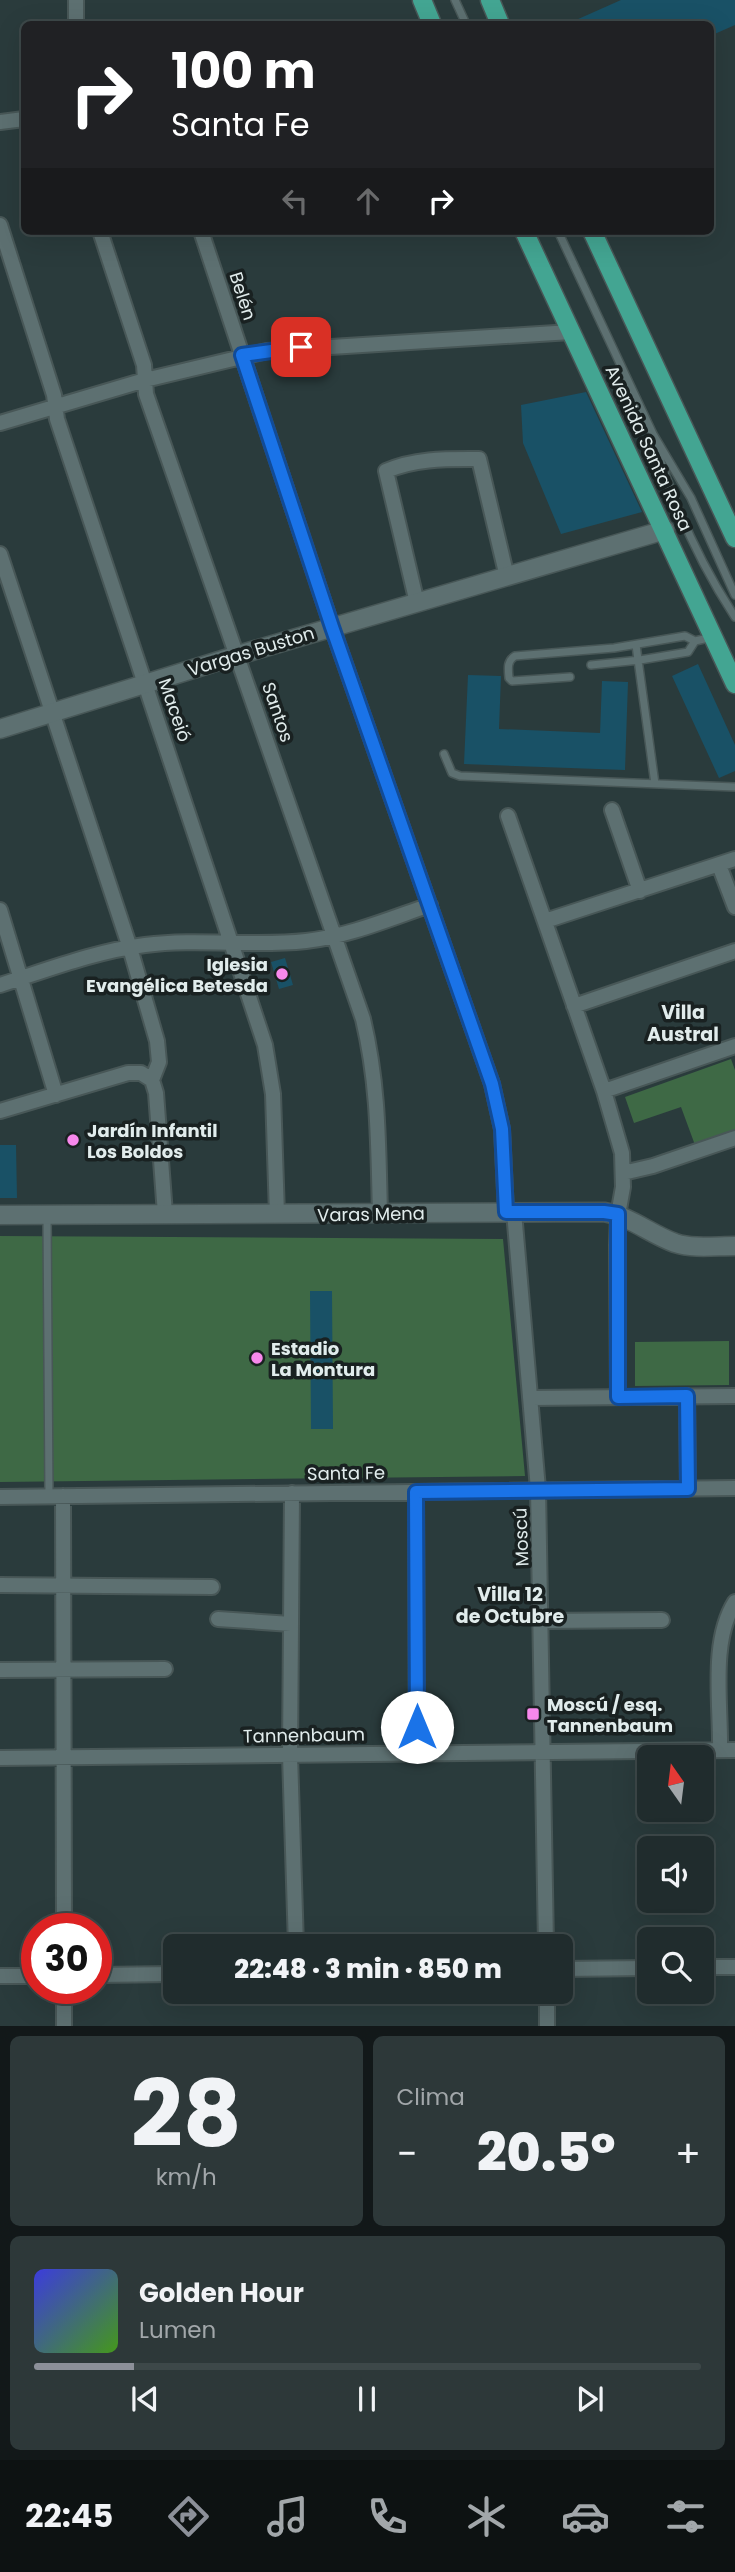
<!DOCTYPE html>
<html lang="es">
<meta charset="utf-8">
<style>
body{margin:0;font-family:Poppins,sans-serif;background:#2d3839;color:#f1f3f6;height:100vh;display:flex;flex-direction:column;font-size:26px;white-space:nowrap}
*{box-sizing:border-box;margin:0}
p{font-size:23px;color:#a2a7aa}
.icon{flex:none;width:38px;height:38px;fill:none;stroke:currentColor;stroke-width:2;stroke-linecap:round;stroke-linejoin:round}
.map{position:relative;height:2026px;overflow:hidden}
.drawer{display:flex;flex-direction:column;gap:10px;padding:10px;background:#121819;flex:1}
.drawer>*{flex:none}
.hud{position:absolute;left:21px;top:21px;width:693px;height:214px;border-radius:10px;box-shadow:0 7px 28px #0002,0 0 0 2px #3d4849;background:#202124;color:#fff;overflow:hidden}
.needle{width:46px;rotate:346deg}
.fabs{position:absolute;left:637px;top:1745px;display:grid;gap:14px}
.fabs a{display:grid;place-items:center;width:77px;height:77px;border-radius:10px;background:#202c2d;box-shadow:0 7px 28px #0002,0 0 0 2px #3d4849;font-size:35px}
.speed{position:absolute;left:21px;top:1913px;display:flex;gap:14px;font-size:35px;font-weight:700;text-align:center}
.speed>*{display:grid;place-content:center;width:91px;height:91px;border-radius:50%;background:#202c2d;box-shadow:0 7px 28px #0002,0 0 0 2px #3d4849;line-height:1}
.speed .limit{border:10px solid #d22;background:#fff;color:#111}
.pin{position:absolute;display:grid;place-items:center;width:60px;height:60px;color:#fff;margin:-30px;border-radius:14px;box-shadow:0 4px 10px #0006}
.me{position:absolute;width:77px;margin:-38px;rotate:0deg;stroke-linejoin:round;filter:drop-shadow(0 0 5px #0008)}
.turn{display:flex;align-items:center;gap:24px;height:147px;padding:0 35px;font-size:32px}
.turn .icon{width:91px;height:91px;stroke-width:2.5}
.turn b{display:block;font-size:49px;line-height:60px}
.lanes{display:flex;align-items:center;height:66px;padding:0 35px;background:#0003;justify-content:center;gap:35px;direction:ltr}
.lanes .off{opacity:.35}
.big{font-size:52px;font-weight:800;line-height:1.1}
.drawer .card{flex:1;display:flex;flex-direction:column;justify-content:center;gap:10px;min-width:0;padding:0 24px;border-radius:10px;background:#2d3839}
.drawer .dial{align-items:center;gap:0}
.dial b{font-size:91px;line-height:1}
.song{display:flex;align-items:center;gap:21px}
.cover{width:84px;height:84px;border-radius:10px;background:linear-gradient(135deg,hsl(240 70% 55%),hsl(100 70% 35%))}
.played{height:7px;border-radius:4px;background:linear-gradient(90deg,#8c9099 15%,#3d4849 15%)}
.keys{display:flex;justify-content:space-around;direction:ltr}
.heat{display:flex;justify-content:space-between;align-items:center;font-size:38px;direction:ltr}
.drawer .tiles{flex:1;display:grid;gap:10px;grid-template-columns:1fr 1fr}
.card:last-child{grid-column:span 2}
.trip{position:absolute;left:163px;top:1934px;width:410px;height:70px;border-radius:10px;background:#202c2d;box-shadow:0 7px 28px #0002,0 0 0 2px #3d4849;font-weight:800;line-height:70px;text-align:center}
.dock{display:flex;height:112px;justify-content:space-around;align-items:center;background:#0d1212;color:#a2a7aa}
.dock .icon{width:49px;height:49px}
.dock .active{color:#8c9099}
.dock b{font-size:32px;color:#f1f3f6}
.map>svg:first-child{display:block}
</style>
<div class="map">
<svg width="735" height="2026" viewBox="0 0 735 2026">
<rect width="100%" height="100%" fill="#2a3b3c"/>
<path fill="#3e6945" d="M 731,1059 L 735,1070 L 735,1131 L 695,1145 L 681,1107 L 634,1123 L 625,1097 Z
M 0,1236 L 503,1239 L 525,1476 L 0,1482 Z
M 729,1341 L 729,1385 L 635,1386 L 635,1342 Z"/>
<path fill="#195166" d="M 621,0 L 735,0 L 735,25 L 710,36 L 710,24 L 567,24 Z
M 586,392 L 642,512 L 561,534 L 523,443 L 521,405 Z
M 698,664 L 735,745 L 735,771 L 719,778 L 672,676 Z
M 468,675 L 501,676 L 499,729 L 600,733 L 602,681 L 628,682 L 625,770 L 464,764 Z
M 285,958 L 293,985 L 279,989 L 271,962 Z
M 0,1145 L 16,1145 L 17,1198 L 0,1198 Z
M 310,1291 L 332,1291 L 333,1429 L 311,1429 Z"/>
<g fill="none" stroke-linecap="round" stroke-linejoin="round">
<g stroke="#485757" stroke-width="10">
<path id="lane" d="M 455,0 L 466,24
M 558,231 L 653,434 L 691,498 L 735,595
M 655,442 C 673,504 699,562 735,617
M 636,645 L 655,784
M 591,665 L 640,660 L 688,652 L 695,641
M 570,677 L 512,681 L 509,678 C 508,668 507,661 515,656 L 614,648 L 685,636 L 695,641 L 713,637
M 444,754 L 452,773 L 460,776 L 735,787
M 47,1215 L 49,1496"/>
</g>
<g stroke="#485757" stroke-width="18">
<path id="street" d="M 76,0 L 76,24
M 0,122 L 24,119
M 0,225 L 54,395 L 57,419 L 265,1045 L 273,1094 L 277,1215
M 100,231 L 144,365 L 146,394 L 363,1019 C 379,1087 378,1144 380,1214
M 201,231 L 332,627 L 492,1084 L 502,1129 L 506,1212
M 0,423 L 145,380 L 267,351 L 571,332
M 0,554 L 130,948 L 157,1041 L 159,1062 L 152,1080 L 156,1093 L 165,1214
M 417,603 L 386,471 C 416,458 447,459 479,459 L 507,577
M 612,810 L 640,891
M 508,816 L 604,1091 L 622,1153 L 623,1187 L 618,1215 L 617,1245 L 618,1397
M 719,865 L 735,907
M 0,910 L 56,1095
M 545,921 L 735,859
M 0,985 C 47,970 96,951 145,945 C 198,938 253,947 306,941 C 349,936 389,919 430,905
M 574,1006 L 735,951
M 604,1091 L 735,1046
M 0,1111 L 128,1073 L 141,1073 L 152,1080
M 623,1173 L 653,1166 L 735,1138
M 514,1212 L 538,1489 L 546,1946
M 687,1396 L 688,1488
M 531,1398 L 735,1396
M 416,1492 L 417,1753
M 292,1493 L 290,1755 L 296,1946
M 63,1496 L 64,1928
M 0,1497 L 735,1488
M 0,1585 L 212,1587
M 218,1619 L 291,1624
M 542,1621 L 662,1620
M 0,1670 L 165,1669
M 720,1750 C 721,1704 710,1642 735,1602
M 0,1758 L 735,1750
M 702,1967 L 735,1967
M 560,1969 L 649,1968
M 96,1975 L 175,1974
M 0,1976 L 37,1976
M 64,1988 L 64,2026
M 547,1992 L 547,2026"/>
</g>
<g stroke="#485757" stroke-width="21">
<path id="secondary" d="M 0,729 L 238,655 L 665,530
M 0,1215 L 604,1212 C 630,1216 650,1234 675,1243 C 693,1249 715,1246 735,1246"/>
</g>
<g stroke="#485757" stroke-width="21">
<path id="primary" d="M 422,0 L 432,24
M 490,0 L 500,24
M 524,231 L 735,684
M 592,231 L 735,538"/>
</g>
<use href="#lane" stroke="#5d7071" stroke-width="7"/>
<use href="#street" stroke="#5d7071" stroke-width="14"/>
<use href="#secondary" stroke="#5d7071" stroke-width="18"/>
<use href="#primary" stroke="#43a592" stroke-width="18"/>
</g>
<g fill="none" stroke-linecap="round" stroke-linejoin="round">
<g stroke="#114b97" stroke-width="18">
<path id="route" d="M 301,347 L 242,355 L 332,627 L 492,1084 L 502,1129 L 506,1212 L 604,1212 L 618,1214 L 618,1397 L 687,1396 L 688,1489 L 416,1492 L 417,1727"/>
</g>
<use href="#route" stroke="#1a73e8" stroke-width="12"/>
</g>
<g fill="#f788ec" stroke="#192121" stroke-width="2.5">
<circle cx="282" cy="974" r="7"/>
<circle cx="73" cy="1140" r="7"/>
<circle cx="257" cy="1358" r="7"/>
<rect x="526" y="1707" width="14" height="14" rx="3.5"/>
</g>
<g text-anchor="middle" dominant-baseline="central" stroke-width="7" stroke-linejoin="round" paint-order="stroke">
<g font-size="18" fill="#e1ecec" stroke="#192121">
<text transform="translate(243 296) rotate(72)">Belén</text>
<text transform="translate(649 448) rotate(65)">Avenida Santa Rosa</text>
<text transform="translate(251 651) rotate(-17)">Vargas Buston</text>
<text transform="translate(175 710) rotate(71)">Maceió</text>
<text transform="translate(278 712) rotate(71)">Santos</text>
<text transform="translate(371 1214) rotate(-1)">Varas Mena</text>
<text transform="translate(346 1473) rotate(-1)">Santa Fe</text>
<text transform="translate(521 1537) rotate(-92)">Moscú</text>
<text transform="translate(304 1735) rotate(-1)">Tannenbaum</text>
</g>
<g font-size="18" font-weight="bold" fill="#e1ecec" stroke="#192121" text-anchor="start">
<text x="268" y="964" text-anchor="end">Iglesia<tspan x="268" dy="21">Evangélica Betesda</tspan></text>
<text x="87" y="1130">Jardín Infantil<tspan x="87" dy="21">Los Boldos</tspan></text>
<text x="271" y="1348">Estadio<tspan x="271" dy="21">La Montura</tspan></text>
<text x="547" y="1704">Moscú / esq.<tspan x="547" dy="21">Tannenbaum</tspan></text>
</g>
<g font-size="19" font-weight="bold" fill="#e1ecec" stroke="#192121">
<text x="683" y="1012">Villa<tspan x="683" dy="22">Austral</tspan></text>
<text x="510" y="1594">Villa 12<tspan x="510" dy="22">de Octubre</tspan></text>
</g>
</g>
</svg>
<div class="fabs">
<a><svg class="needle" viewBox="-14 -14 28 28"><path d="M0-13l5 13h-10z" fill="#e53935"/><path d="M0 13l5-13h-10z" fill="#a2a7aa"/></svg></a>
<a><svg class="icon" aria-label="sound" viewBox="0 0 24 24"><path d="M4 9h4l5-4v14l-5-4H4zM17 9q2 3 0 6"/></svg></a>
<a><svg class="icon" aria-label="search" viewBox="0 0 24 24"><circle cx="10" cy="10" r="6"/><path d="M15 15l6 6"/></svg></a>
</div>
<div class="speed"><div class="limit">30</div></div>
<div class="pin" style="left:301px;top:347px;background:#d93025"><svg class="icon" aria-label="arrive" viewBox="0 0 24 24"><path d="M6 21V4h12l-3 4 3 4H6"/></svg></div>
<svg class="me" style="left:417px;top:1727px" viewBox="-20 -20 40 40"><circle r="19" fill="#fff"/><path d="M0-13L10 11 0 6-10 11z" fill="#1a73e8"/></svg>
<div class="trip">22:48 · 3 min · 850 m</div>
<div class="hud">
<div class="turn"><svg class="icon" aria-label="right" viewBox="0 0 24 24"><path d="M7 20v-9h11M14 6l5 5-5 5"/></svg><div><b>100 m</b>Santa Fe</div></div>
<div class="lanes"><svg class="icon off" aria-label="left" viewBox="0 0 24 24"><path d="M17 20v-9H6M10 6l-5 5 5 5"/></svg><svg class="icon off" aria-label="ahead" viewBox="0 0 24 24"><path d="M12 20V5M6 11l6-6 6 6"/></svg><svg class="icon" aria-label="right" viewBox="0 0 24 24"><path d="M7 20v-9h11M14 6l5 5-5 5"/></svg></div>
</div>
</div>
<section class="drawer">
<div class="tiles">
<div class="card dial"><b>28</b><p>km/h</p></div>
<div class="card"><p>Clima</p>
<div class="heat"><a>−</a><b class="big">20.5°</b><a>+</a></div>
</div>
<div class="card">
<div class="song"><i class="cover"></i><div><b>Golden Hour</b><p>Lumen</p></div></div>
<div class="played"></div>
<div class="keys"><svg class="icon" aria-label="previous" viewBox="0 0 24 24"><path d="M18 5L8 12l10 7zM5 5v14"/></svg><svg class="icon" aria-label="pause" viewBox="0 0 24 24"><path d="M8 5v14M16 5v14"/></svg><svg class="icon" aria-label="next" viewBox="0 0 24 24"><path d="M6 5l10 7-10 7zM19 5v14"/></svg></div>
</div>
</div>
</section>
<nav class="dock">
<b>22:45</b>
<svg class="icon active" aria-label="directions" viewBox="0 0 24 24"><path d="M12 3l9 9-9 9-9-9zM9 14v-3h6M13 9l2 2-2 2"/></svg>
<svg class="icon" aria-label="music" viewBox="0 0 24 24"><path d="M9 18V5l10-2v13"/><circle cx="6" cy="18" r="3"/><circle cx="16" cy="16" r="3"/></svg>
<svg class="icon" aria-label="phone" viewBox="0 0 24 24"><path d="M5 4h4l2 5-3 2q2 4 5 5l2-3 5 2v4C11 20 4 13 5 4z"/></svg>
<svg class="icon" aria-label="climate" viewBox="0 0 24 24"><path d="M12 3v18M4 7l16 10M4 17L20 7"/></svg>
<svg class="icon" aria-label="car" viewBox="0 0 24 24"><path d="M5 17H2v-5l4-1 3-4h7l3 4 3 1v5h-3M9 17h6M6 11h13"/><circle cx="7" cy="17" r="2"/><circle cx="17" cy="17" r="2"/></svg>
<svg class="icon" aria-label="filters" viewBox="0 0 24 24"><path d="M4 7h16M4 17h16"/><circle cx="9" cy="7" r="2"/><circle cx="15" cy="17" r="2"/></svg>
</nav>
